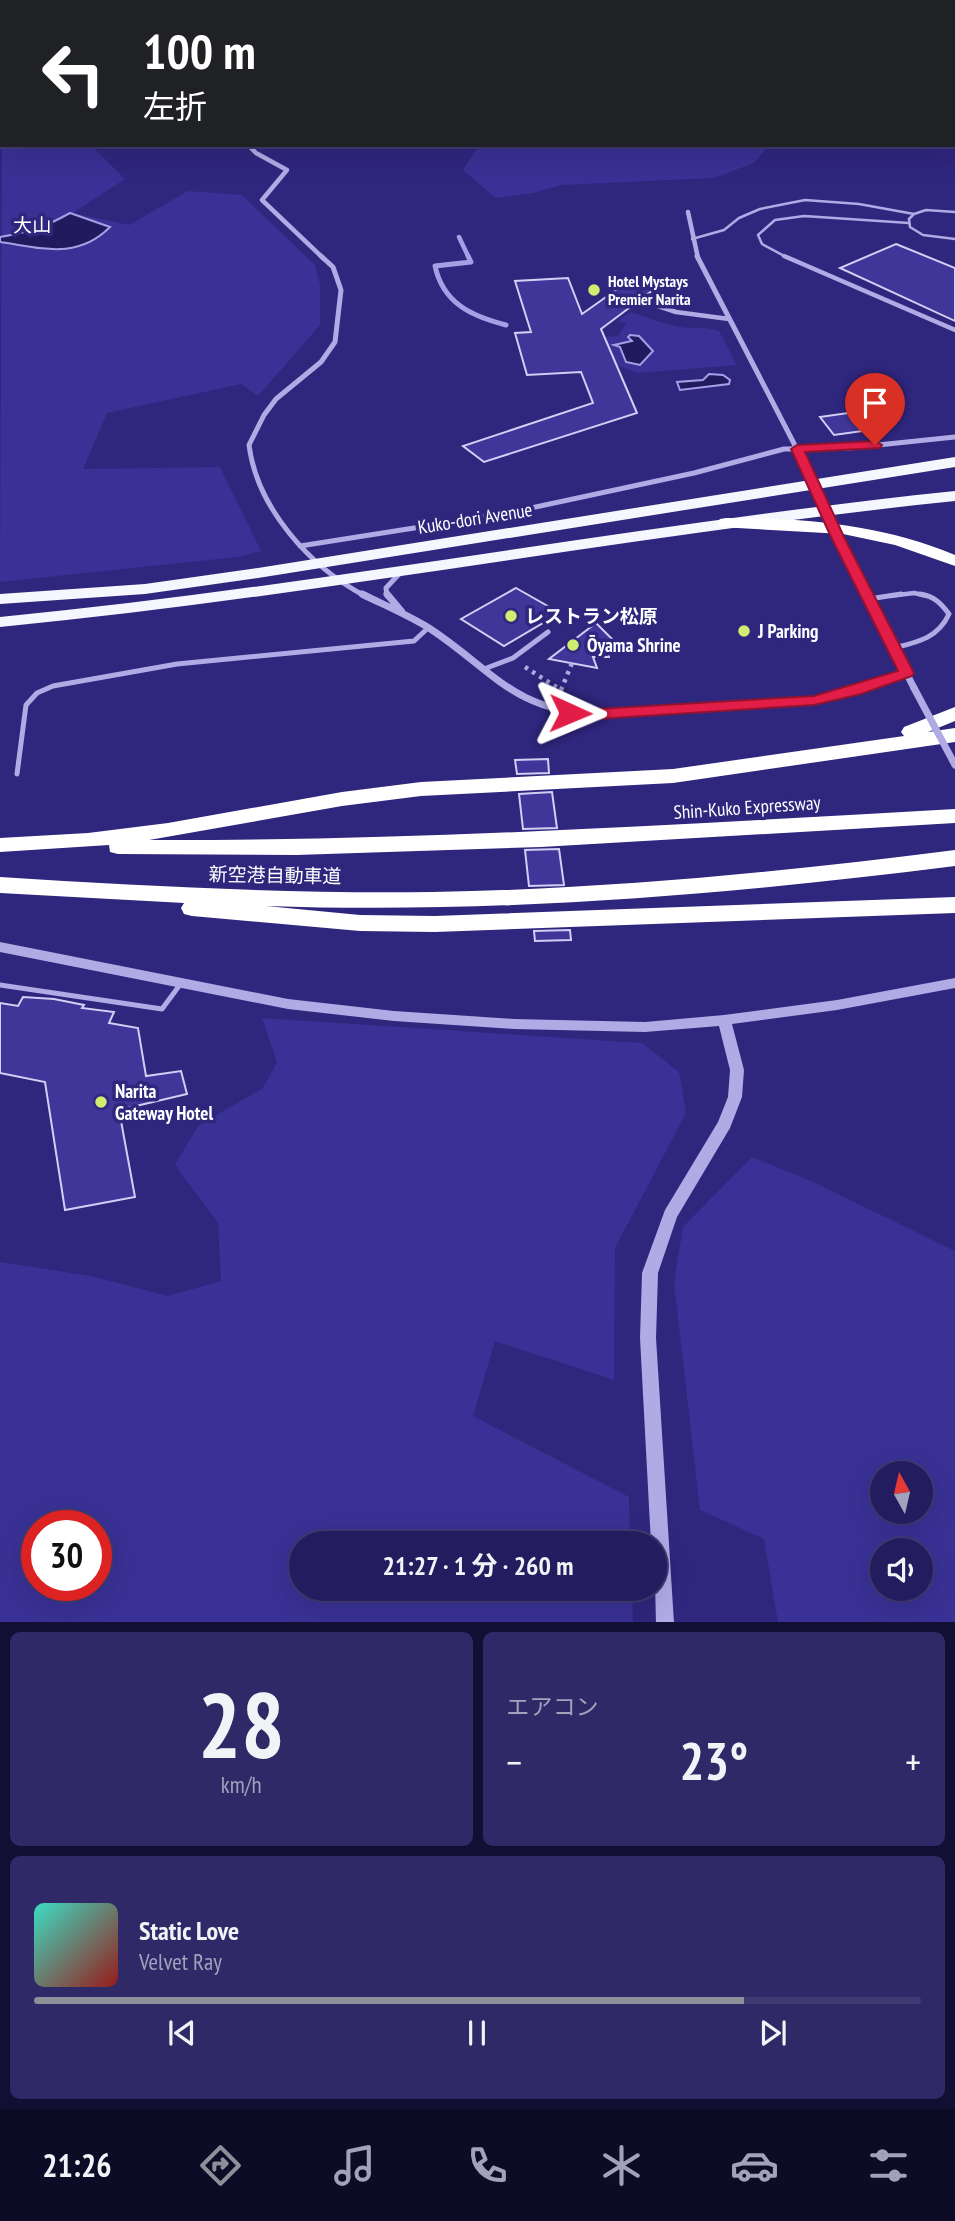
<!DOCTYPE html>
<html lang="ja">
<meta charset="utf-8">
<style>
body{margin:0;font-family:"PT Sans Narrow","Noto Sans JP",sans-serif;background:#2f2967;color:#f1f3f6;height:100vh;display:flex;flex-direction:column;font-size:26px;white-space:nowrap}
*{box-sizing:border-box;margin:0}
p{font-size:23px;color:#a3a1bc}
.icon{flex:none;width:38px;height:38px;fill:none;stroke:currentColor;stroke-width:2;stroke-linecap:round;stroke-linejoin:round}
.map{position:relative;height:1622px;overflow:hidden}
.details{display:flex;flex-direction:column;gap:10px;padding:10px;background:#130f34;flex:1}
.details>*{flex:none}
.guide{position:absolute;left:0px;top:0px;width:956px;height:147px;box-shadow:0 7px 28px #0002,0 0 0 2px #403a73;background:#202124;color:#fff;overflow:hidden}
.needle{width:46px;rotate:352deg}
.fabs{position:absolute;left:870px;top:1461px;display:grid;gap:14px}
.fabs a{display:grid;place-items:center;width:63px;height:63px;border-radius:50%;background:#231c5e;box-shadow:0 7px 28px #0002,0 0 0 2px #403a73;font-size:35px}
.speed{position:absolute;left:21px;top:1510px;display:flex;gap:14px;font-size:35px;font-weight:700;text-align:center}
.speed>*{display:grid;place-content:center;width:91px;height:91px;border-radius:50%;background:#231c5e;box-shadow:0 7px 28px #0002,0 0 0 2px #403a73;line-height:1}
.speed .limit{border:10px solid #d22;background:#fff;color:#111}
.pin{position:absolute;display:grid;place-items:center;width:60px;height:60px;color:#fff;margin:-72px -30px;border-radius:50% 50% 50% 0;rotate:-45deg;box-shadow:0 0 7px #0007}
.pin .icon{rotate:45deg}
.me{position:absolute;width:77px;margin:-38px;rotate:91deg;stroke-linejoin:round;filter:drop-shadow(0 0 5px #0008)}
.turn{display:flex;align-items:center;gap:24px;height:147px;padding:0 28px;font-size:32px}
.turn .icon{width:91px;height:91px;stroke-width:2.5}
.turn b{display:block;font-size:49px;line-height:60px}
.big{font-size:52px;font-weight:700;line-height:1.1}
.details .card{flex:1;display:flex;flex-direction:column;justify-content:center;gap:10px;min-width:0;padding:0 24px;border-radius:10px;background:#2f2967}
.details .dial{align-items:center;gap:0}
.dial b{font-size:91px;line-height:1}
.song{display:flex;align-items:center;gap:21px}
.cover{width:84px;height:84px;border-radius:10px;background:linear-gradient(135deg,hsl(170 70% 55%),hsl(0 70% 35%))}
.played{height:7px;border-radius:4px;background:linear-gradient(90deg,#8c9099 80%,#403a73 80%)}
.keys{display:flex;justify-content:space-around;direction:ltr}
.heat{display:flex;justify-content:space-between;align-items:center;font-size:38px;direction:ltr}
.details .tiles{flex:1;display:grid;gap:10px;grid-template-columns:1fr 1fr}
.card:last-child{grid-column:span 2}
.trip{position:absolute;left:289px;top:1531px;width:378px;height:70px;border-radius:35px;background:#231c5e;box-shadow:0 7px 28px #0002,0 0 0 2px #403a73;font-weight:700;line-height:70px;text-align:center}
.dock{display:flex;height:112px;justify-content:space-around;align-items:center;background:#0e0b26;color:#a3a1bc}
.dock .icon{width:49px;height:49px}
.dock .on{color:#8c9099}
.dock b{font-size:32px;color:#f1f3f6}
.map>svg:first-child{display:block}
</style>
<div class="map">
<svg width="955" height="1623" viewBox="0 0 955 1623">
<rect width="100%" height="100%" fill="#2f267e"/>
<path fill="#393195" fill-rule="evenodd" d="M 2,89 L 2,145 L 91,145 L 125,179 L 73,213 L 129,225 L 188,191 L 242,195 L 315,265 L 320,284 L 320,325 L 258,396 L 241,384 L 107,413 L 83,469 L 220,467 L 261,551 L 238,557 L 0,582 Z
M 486,145 L 769,145 L 754,163 L 714,178 L 562,185 L 533,193 L 496,198 L 463,170 L 476,150 Z
M 631,312 C 649,318 672,328 692,328 C 702,327 708,328 719,331 L 737,365 L 637,373 L 616,365 L 605,337 L 618,336 L 626,324 L 618,320 Z
M 262,1018 L 642,1043 L 679,1072 L 686,1113 L 615,1248 L 614,1380 L 495,1341 L 473,1416 L 629,1497 L 630,1543 L 301,1544 L 301,1589 L 632,1589 L 633,1622 L 0,1622 L 0,1262 L 91,1276 L 168,1296 L 221,1281 L 218,1223 L 175,1165 L 198,1126 L 263,1088 L 277,1062 ZM 37,1526 L 96,1526 L 96,1586 L 37,1586 Z
M 752,1157 L 809,1180 L 955,1251 L 955,1622 L 778,1622 L 764,1539 L 700,1510 L 674,1283 L 683,1227 ZM 882,1474 L 920,1474 L 920,1512 L 882,1512 ZM 920,1550 L 920,1589 L 882,1589 L 882,1550 Z"/>
<path fill="#221a5e" stroke="#a5a0e6" stroke-width="2" d="M 70,213 L 110,227 C 77,260 42,248 0,242 L 0,237 C 33,231 41,229 70,213 Z
M 630,335 L 639,336 L 653,351 L 640,365 L 626,362 L 620,347 L 614,345 L 632,341 L 628,337 Z
M 709,374 L 723,375 L 730,380 L 729,384 L 680,390 L 677,382 L 703,380 Z"/>
<g fill="none" stroke-linecap="round" stroke-linejoin="round">
<path stroke="#a5a0e6" stroke-width="4.5" d="M 459,237 L 469,258"/>
<path stroke="#a5a0e6" stroke-width="5" d="M 468,256 L 471,262 L 435,266 C 443,303 471,316 506,325"/>
</g>
<path fill="#40369a" stroke="#d2cef4" stroke-width="2" d="M 896,244 L 955,268 L 955,321 L 840,268 Z
M 637,275 L 661,284 L 601,329 L 637,413 L 484,462 L 463,446 L 593,403 L 581,372 L 527,375 L 515,333 L 531,332 L 515,281 L 568,278 L 582,314 Z
M 862,411 L 877,429 L 834,435 L 820,417 Z
M 516,588 L 560,613 L 504,646 L 461,619 Z
M 596,623 L 614,641 L 607,643 L 609,657 L 593,657 L 597,668 L 549,659 Z
M 548,759 L 549,773 L 517,774 L 515,760 Z
M 552,792 L 557,828 L 523,829 L 519,794 Z
M 559,849 L 564,885 L 529,886 L 525,850 Z
M 570,930 L 571,940 L 535,941 L 534,931 Z
M 23,997 L 54,999 L 84,1005 L 82,1008 L 114,1012 L 109,1023 L 138,1028 L 146,1076 L 181,1071 L 187,1094 L 119,1110 L 135,1197 L 65,1210 L 45,1082 L 0,1073 L 0,1003 L 18,1006 Z"/>
<g fill="none" stroke-linecap="round" stroke-linejoin="round">
<path stroke="#b0abe5" stroke-width="4.5" stroke-dasharray="3.5 5" stroke-linecap="butt" d="M 525,667 L 561,690 L 572,663"/>
<path stroke="#b0abe5" stroke-width="2.5" d="M 914,214 L 909,219 L 910,227 L 923,235 L 955,239
M 692,239 L 724,230 L 739,218 L 760,209 L 805,200 L 859,204 L 914,214 L 926,210 L 955,212
M 788,258 L 762,244 L 758,235 L 775,220 L 804,216 L 909,223"/>
<path stroke="#b0abe5" stroke-width="4.5" d="M 784,256 L 955,330
M 658,306 L 676,312 L 729,319
M 890,596 L 914,593 L 927,596"/>
<path stroke="#b0abe5" stroke-width="5" d="M 869,599 L 901,594
M 894,648 C 918,642 938,638 949,614 C 941,603 934,596 920,594
M 484,669 L 513,658 L 548,632
M 17,774 L 26,705 L 37,693 L 53,686 L 177,664 L 414,641 L 428,628
M 0,985 L 162,1009 L 182,982"/>
<path stroke="#b0abe5" stroke-width="4.5" d="M 184,2 L 186,0
M 248,145 L 256,153 L 287,170 L 262,200 L 323,258
M 688,212 L 698,258"/>
<path stroke="#b0abe5" stroke-width="5" d="M 321,256 L 333,267 L 341,290 L 335,342 L 321,362 L 276,399 L 264,415 L 249,445 C 257,508 310,567 365,596
M 697,256 L 802,459
M 837,537 L 867,596
M 300,546 L 503,514 L 694,473 L 784,449 L 849,448 L 955,437
M 387,596 L 386,588 L 400,573"/>
<path stroke="#b0abe5" stroke-width="7" d="M 362,594 C 384,605 408,615 429,628 C 493,670 513,711 597,714 L 814,701 L 856,691 L 907,673
M 387,594 L 402,612
M 866,594 L 914,688"/>
<path fill="#b0abe5" fill-rule="evenodd" d="M 0,942 L 288,999 L 394,1011 L 514,1019 L 645,1022 L 724,1015 L 837,1000 L 955,978 L 955,988 L 837,1010 L 732,1024 L 744,1070 L 742,1097 L 730,1128 L 677,1217 L 658,1273 L 656,1338 L 674,1623 L 656,1623 L 654,1544 L 651,1544 L 640,1338 L 642,1273 L 665,1210 L 718,1122 L 728,1097 L 730,1070 L 719,1026 L 645,1032 L 514,1029 L 394,1021 L 288,1009 L 0,952 Z"/>
<path fill="#f6f6fe" fill-rule="evenodd" d="M 955,457 L 955,467 L 258,578 L 145,594 L 0,604 L 0,594 L 145,584 L 258,568 Z
M 955,491 L 955,501 C 635,534 320,596 0,627 L 0,617 C 320,586 635,524 955,491 Z"/>
<path fill="#fff" fill-rule="evenodd" d="M 726,518 C 805,518 881,524 955,555 L 955,566 L 895,545 L 843,534 L 720,527 L 717,523 L 720,519 Z
M 955,707 L 955,721 L 928,732 L 955,728 L 955,742 L 673,783 L 421,796 L 342,806 L 149,840 C 418,841 686,824 955,809 L 955,823 L 541,847 L 296,855 L 118,854 L 110,852 L 109,845 L 0,852 L 0,838 L 88,833 L 168,823 L 342,792 L 421,782 L 673,769 L 904,736 L 901,732 L 904,727 Z
M 955,850 L 955,866 C 726,895 496,914 266,906 L 360,915 L 435,916 L 955,897 L 955,913 L 435,932 L 360,931 L 192,916 L 184,914 L 181,908 L 184,903 L 0,893 L 0,877 C 144,886 289,894 433,892 C 608,889 782,872 955,850 Z"/>
<path stroke="#b0abe5" stroke-width="5" d="M 802,459 L 837,537"/>
<path stroke="#b0abe5" stroke-width="7" d="M 914,688 L 955,765"/>
</g>
<path fill="#e11d48" stroke="#92132f" stroke-width="2" d="M 875,441 L 882,445 L 880,448 L 805,452 L 844,537 L 914,673 L 912,676 L 861,694 L 814,705 L 597,719 L 565,716 L 563,713 L 570,708 L 597,709 L 814,696 L 898,671 L 831,537 L 791,449 L 797,445 Z"/>
<g fill="#cfee71" stroke="#2f267e" stroke-width="2.5">
<circle cx="594" cy="290" r="7"/>
<circle cx="511" cy="616" r="7"/>
<circle cx="744" cy="631" r="7"/>
<circle cx="573" cy="645" r="7"/>
<circle cx="101" cy="1102" r="7"/>
</g>
<g text-anchor="middle" dominant-baseline="central" stroke-width="7" stroke-linejoin="round" paint-order="stroke">
<g font-size="16" font-weight="bold" fill="#fff" stroke="#2f267e" text-anchor="start">
<text x="608" y="281">Hotel Mystays<tspan x="608" dy="18">Premier Narita</tspan></text>
</g>
<g font-size="19" fill="#fff" stroke="#2f267e">
<text x="32" y="225">大山</text>
</g>
<g font-size="19" fill="#fff" stroke="#2f267e">
<text transform="translate(475 518) rotate(-9)">Kuko-dori Avenue</text>
<text transform="translate(747 807) rotate(-4)">Shin-Kuko Expressway</text>
<text transform="translate(275 875) rotate(1)">新空港自動車道</text>
</g>
<g font-size="19" font-weight="bold" fill="#fff" stroke="#2f267e" text-anchor="start">
<text x="525" y="616">レストラン松原</text>
<text x="758" y="631">J Parking</text>
<text x="587" y="645">Ōyama Shrine</text>
<text x="115" y="1091">Narita<tspan x="115" dy="22">Gateway Hotel</tspan></text>
</g>
</g>
</svg>
<div class="fabs">
<a><svg class="needle" viewBox="-14 -14 28 28"><path d="M0-13l5 13h-10z" fill="#e53935"/><path d="M0 13l5-13h-10z" fill="#a3a1bc"/></svg></a>
<a><svg class="icon" aria-label="sound" viewBox="0 0 24 24"><path d="M4 9h4l5-4v14l-5-4H4zM17 9q2 3 0 6"/></svg></a>
</div>
<div class="speed"><div class="limit">30</div></div>
<div class="pin" style="left:875px;top:445px;background:#d93025"><svg class="icon" aria-label="arrive" viewBox="0 0 24 24"><path d="M6 21V4h12l-3 4 3 4H6"/></svg></div>
<svg class="me" style="left:570px;top:713px" viewBox="-20 -20 40 40"><path d="M0-17L14 15 0 8-14 15z" fill="#e11d48" stroke="#fff" stroke-width="4"/></svg>
<div class="trip">21:27 · 1 分 · 260 m</div>
<div class="guide">
<div class="turn"><svg class="icon" aria-label="left" viewBox="0 0 24 24"><path d="M17 20v-9H6M10 6l-5 5 5 5"/></svg><div><b>100 m</b>左折</div></div>
</div>
</div>
<section class="details">
<div class="tiles">
<div class="card dial"><b>28</b><p>km/h</p></div>
<div class="card"><p>エアコン</p>
<div class="heat"><a>−</a><b class="big">23°</b><a>+</a></div>
</div>
<div class="card">
<div class="song"><i class="cover"></i><div><b>Static Love</b><p>Velvet Ray</p></div></div>
<div class="played"></div>
<div class="keys"><svg class="icon" aria-label="previous" viewBox="0 0 24 24"><path d="M18 5L8 12l10 7zM5 5v14"/></svg><svg class="icon" aria-label="pause" viewBox="0 0 24 24"><path d="M8 5v14M16 5v14"/></svg><svg class="icon" aria-label="next" viewBox="0 0 24 24"><path d="M6 5l10 7-10 7zM19 5v14"/></svg></div>
</div>
</div>
</section>
<nav class="dock">
<b>21:26</b>
<svg class="icon on" aria-label="directions" viewBox="0 0 24 24"><path d="M12 3l9 9-9 9-9-9zM9 14v-3h6M13 9l2 2-2 2"/></svg>
<svg class="icon" aria-label="music" viewBox="0 0 24 24"><path d="M9 18V5l10-2v13"/><circle cx="6" cy="18" r="3"/><circle cx="16" cy="16" r="3"/></svg>
<svg class="icon" aria-label="phone" viewBox="0 0 24 24"><path d="M5 4h4l2 5-3 2q2 4 5 5l2-3 5 2v4C11 20 4 13 5 4z"/></svg>
<svg class="icon" aria-label="climate" viewBox="0 0 24 24"><path d="M12 3v18M4 7l16 10M4 17L20 7"/></svg>
<svg class="icon" aria-label="car" viewBox="0 0 24 24"><path d="M5 17H2v-5l4-1 3-4h7l3 4 3 1v5h-3M9 17h6M6 11h13"/><circle cx="7" cy="17" r="2"/><circle cx="17" cy="17" r="2"/></svg>
<svg class="icon" aria-label="filters" viewBox="0 0 24 24"><path d="M4 7h16M4 17h16"/><circle cx="9" cy="7" r="2"/><circle cx="15" cy="17" r="2"/></svg>
</nav>
